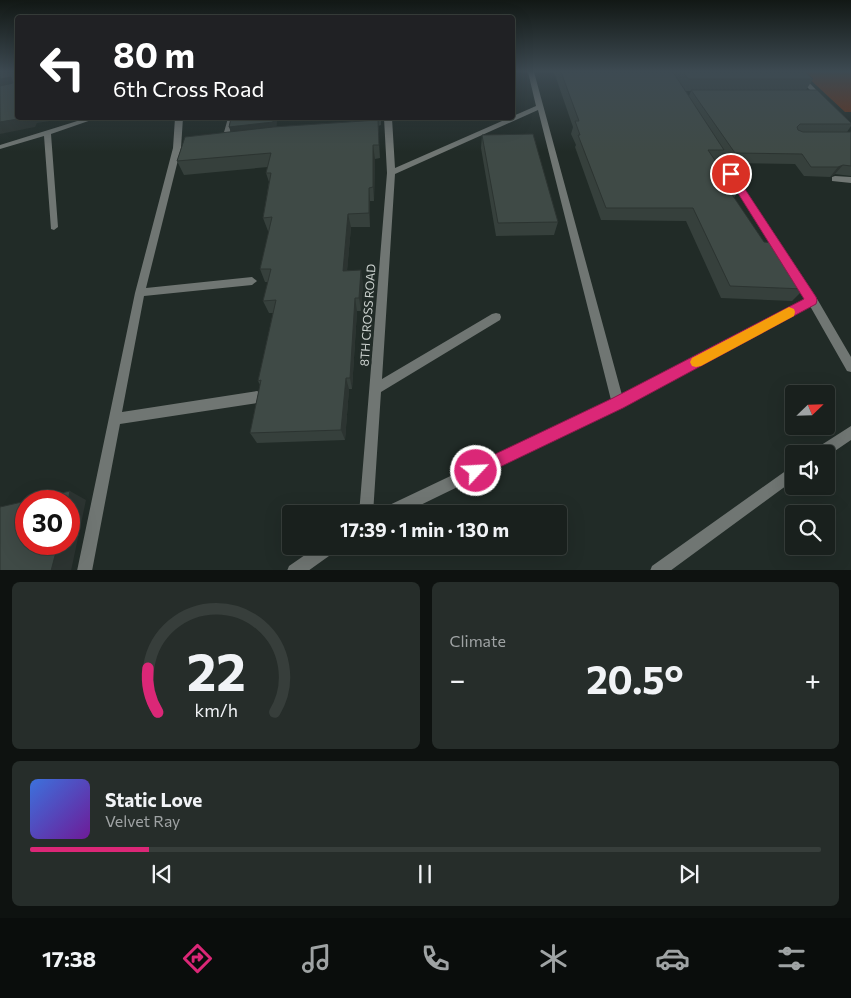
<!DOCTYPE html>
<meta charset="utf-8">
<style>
body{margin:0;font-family:Commissioner,sans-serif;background:#262d2a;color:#f1f3f6;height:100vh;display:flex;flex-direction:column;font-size:19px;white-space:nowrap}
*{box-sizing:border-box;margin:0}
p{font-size:16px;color:#9fa3a4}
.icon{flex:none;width:28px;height:28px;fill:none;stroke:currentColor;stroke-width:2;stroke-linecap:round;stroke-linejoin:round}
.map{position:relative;height:570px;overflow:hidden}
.panel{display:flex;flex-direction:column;gap:12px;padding:12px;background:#0e1210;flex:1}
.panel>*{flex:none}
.banner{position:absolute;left:15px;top:15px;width:500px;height:105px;border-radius:5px;box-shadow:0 5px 20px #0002,0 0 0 1px #373e3b;background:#202124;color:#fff;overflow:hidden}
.needle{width:32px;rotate:67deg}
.tools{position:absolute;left:785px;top:385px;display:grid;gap:10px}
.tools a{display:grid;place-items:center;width:50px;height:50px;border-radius:5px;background:#19201d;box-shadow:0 5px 20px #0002,0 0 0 1px #373e3b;font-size:25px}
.speed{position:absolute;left:15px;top:490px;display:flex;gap:10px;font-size:25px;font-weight:700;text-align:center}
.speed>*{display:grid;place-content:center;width:65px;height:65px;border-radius:50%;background:#19201d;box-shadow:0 5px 20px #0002,0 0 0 1px #373e3b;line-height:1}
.speed .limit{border:8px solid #d22;background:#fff;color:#111}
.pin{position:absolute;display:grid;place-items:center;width:42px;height:42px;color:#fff;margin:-21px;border:2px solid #fff;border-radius:50%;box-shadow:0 1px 5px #0007}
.me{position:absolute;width:55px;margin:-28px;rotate:65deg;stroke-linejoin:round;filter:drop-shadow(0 0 4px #0008)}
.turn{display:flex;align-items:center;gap:18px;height:105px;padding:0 15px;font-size:22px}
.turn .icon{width:65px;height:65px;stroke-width:2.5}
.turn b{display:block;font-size:35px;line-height:42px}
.big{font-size:38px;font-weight:700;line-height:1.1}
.panel .card{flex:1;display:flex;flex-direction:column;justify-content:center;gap:8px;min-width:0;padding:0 18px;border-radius:8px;background:#262d2a}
.panel .dial{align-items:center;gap:0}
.dial svg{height:130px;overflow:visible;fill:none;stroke:#373e3b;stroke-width:7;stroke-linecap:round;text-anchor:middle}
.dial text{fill:#f1f3f6;stroke:none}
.song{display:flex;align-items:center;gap:15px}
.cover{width:60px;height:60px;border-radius:8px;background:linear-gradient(135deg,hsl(220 70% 55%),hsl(280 70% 35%))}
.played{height:5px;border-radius:2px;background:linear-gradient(90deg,#db2777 15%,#373e3b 15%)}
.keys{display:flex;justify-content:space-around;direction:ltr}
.heat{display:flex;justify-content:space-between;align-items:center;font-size:28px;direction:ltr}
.panel .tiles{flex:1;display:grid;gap:12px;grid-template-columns:1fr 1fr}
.card:last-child{grid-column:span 2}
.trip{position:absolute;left:282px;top:505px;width:285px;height:50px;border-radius:5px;background:#19201d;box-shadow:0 5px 20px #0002,0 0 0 1px #373e3b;font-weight:700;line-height:50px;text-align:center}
.dock{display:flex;height:80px;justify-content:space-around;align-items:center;background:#0a0d0c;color:#9fa3a4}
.dock .icon{width:35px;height:35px}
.dock .current{color:#db2777}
.dock b{font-size:22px;color:#f1f3f6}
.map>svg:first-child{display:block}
</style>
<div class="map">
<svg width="851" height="571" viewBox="0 0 851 571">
<rect width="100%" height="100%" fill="#212b27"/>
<path fill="#673018" d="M 802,72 L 851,72 L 851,112 L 845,112 Z"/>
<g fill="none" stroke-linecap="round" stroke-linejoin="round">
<path fill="#707673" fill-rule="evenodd" d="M 528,72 L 534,72 L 622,395 L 806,299 L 709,147 L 713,145 L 717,147 L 816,297 L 851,357 L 851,372 L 847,371 L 810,306 L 622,407 L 402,514 L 379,514 L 381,509 L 611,400 L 538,110 L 395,174 L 382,379 L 492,314 L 496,313 L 500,314 L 501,317 L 500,320 L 381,392 L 373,514 L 359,514 L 387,173 L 384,118 L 392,118 L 395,168 L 536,106 Z
M 792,72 L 799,72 L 824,98 L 824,100 L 820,100 Z
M 87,118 L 97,118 L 51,134 L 58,227 L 54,230 L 51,229 L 44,136 L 0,149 L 0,145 Z
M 175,118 L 183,118 L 181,148 L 146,288 L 252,277 L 257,281 L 252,285 L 144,296 L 122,412 L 257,391 L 261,393 L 263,397 L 261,401 L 257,403 L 120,424 L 92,571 L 77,571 L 135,293 L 173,148 Z
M 228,118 L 236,118 L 229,143 L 225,145 L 221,143 Z
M 835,176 L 851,177 L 851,183 L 832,181 L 832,177 Z
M 851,426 L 851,440 L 826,457 L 826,454 L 814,454 L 815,449 Z
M 794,465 L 794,480 L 670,571 L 650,571 L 652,566 Z
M 318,546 L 338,546 L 336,551 L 308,571 L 287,571 L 289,566 Z"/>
</g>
<path fill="#36403c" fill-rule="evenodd" d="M 554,72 L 805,72 L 813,79 L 806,90 L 851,123 L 851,126 L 847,132 L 851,132 L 851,176 L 835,174 L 830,177 L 804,176 L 795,164 L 730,163 L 723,153 L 717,163 L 737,193 L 734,198 L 764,242 L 804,289 L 792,301 L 721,298 L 686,221 L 601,220 L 575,147 L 576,145 L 571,134 L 573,127 ZM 685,91 L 691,91 L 689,96 Z
M 231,118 L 277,118 L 276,127 L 351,122 L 350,118 L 381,118 L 381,125 L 378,126 L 380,158 L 375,159 L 374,201 L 370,201 L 370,227 L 351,227 L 347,270 L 363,283 L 361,311 L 357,311 L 352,389 L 349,389 L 345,440 L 257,443 L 250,433 L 260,385 L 258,381 L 273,313 L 269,313 L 263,301 L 268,282 L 265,282 L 260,269 L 269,231 L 268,231 L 263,218 L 269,182 L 266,173 L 268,167 L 184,175 L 177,161 L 230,132 Z
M 482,135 L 558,222 L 554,235 L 496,236 L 481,148 Z"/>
<path fill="#2c3431" d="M 11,77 L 18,87 L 0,91 L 0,79 Z
M 23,118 L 69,118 L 37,123 L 35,127 L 0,134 L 0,122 Z
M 273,118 L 277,118 L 276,133 L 233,138 L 229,127 Z
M 373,145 L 375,159 L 374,201 L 373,187 Z
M 843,165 L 835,174 L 830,177 L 838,167 Z
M 369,188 L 370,201 L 370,227 L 369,213 Z
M 348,214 L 351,227 L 346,284 L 343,271 Z
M 361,270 L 363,283 L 361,311 L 359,298 Z
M 355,298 L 357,311 L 352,389 L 350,378 Z
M 346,378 L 349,389 L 345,440 L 341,430 Z
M 70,491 L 86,500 L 71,571 L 51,571 L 58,544 L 69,544 L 69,501 L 68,501 Z"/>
<path fill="#3f4a46" stroke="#2c3431" d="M 0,72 L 18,72 L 18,118 L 23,118 L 0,122 L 0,86 L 13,83 L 11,77 L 0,79 Z
M 561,72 L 673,72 L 724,150 L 708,150 L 737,193 L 731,193 L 764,242 L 776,243 L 804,289 L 730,286 L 693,208 L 606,208 L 578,135 L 580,135 L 575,121 L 579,121 Z
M 683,72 L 805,72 L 813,79 L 688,79 Z
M 691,90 L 817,90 L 851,123 L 851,124 L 800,124 L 797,127 L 798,130 L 803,132 L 851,132 L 851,166 L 843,165 L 838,167 L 811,167 L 802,154 L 735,153 Z
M 231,118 L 273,118 L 273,122 L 229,127 Z
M 378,120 L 379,145 L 373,145 L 373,187 L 369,188 L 369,213 L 348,214 L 343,271 L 361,270 L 359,298 L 355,298 L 350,378 L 346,378 L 341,430 L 250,433 L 261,380 L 258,381 L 276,300 L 263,301 L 271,269 L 260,269 L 272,217 L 263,218 L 271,173 L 266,173 L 271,153 L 177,161 L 185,137 L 273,127 Z
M 533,134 L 558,222 L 498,223 L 482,135 Z
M 70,491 L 68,501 L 26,501 L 26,544 L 58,544 L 51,571 L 0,571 L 0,507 Z"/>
<linearGradient id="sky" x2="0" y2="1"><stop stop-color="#121815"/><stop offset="0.47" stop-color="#3d4a52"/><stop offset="1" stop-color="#3d4a52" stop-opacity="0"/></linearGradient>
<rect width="851" height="152" fill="url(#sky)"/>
<path fill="#db2777" stroke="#8e194d" d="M 731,171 L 735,174 L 816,297 L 817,300 L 816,304 L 623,408 L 481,476 L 476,479 L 470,476 L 468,471 L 470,466 L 613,398 L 804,299 L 726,174 Z"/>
<path fill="#f59e0b" d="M 789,307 L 794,309 L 795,312 L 794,316 L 701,366 L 696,367 L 692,366 L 690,362 L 692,358 Z"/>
<g text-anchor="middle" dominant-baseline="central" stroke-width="5" stroke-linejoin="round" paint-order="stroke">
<g font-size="12" fill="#ced4d1" stroke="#212b27">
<text transform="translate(367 315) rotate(-86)">8TH CROSS ROAD</text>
</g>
</g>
</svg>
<div class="tools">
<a><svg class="needle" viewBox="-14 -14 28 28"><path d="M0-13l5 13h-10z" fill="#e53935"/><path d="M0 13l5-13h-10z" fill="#9fa3a4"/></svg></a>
<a><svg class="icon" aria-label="sound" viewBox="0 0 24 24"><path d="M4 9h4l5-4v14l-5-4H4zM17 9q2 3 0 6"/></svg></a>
<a><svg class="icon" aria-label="search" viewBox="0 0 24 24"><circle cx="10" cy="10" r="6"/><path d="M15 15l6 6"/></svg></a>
</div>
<div class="speed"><div class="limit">30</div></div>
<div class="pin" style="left:731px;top:174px;background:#d93025"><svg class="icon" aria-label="arrive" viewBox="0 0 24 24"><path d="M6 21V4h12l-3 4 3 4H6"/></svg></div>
<svg class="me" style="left:476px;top:471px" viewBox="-20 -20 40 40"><circle r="17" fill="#db2777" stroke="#fff" stroke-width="3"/><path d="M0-11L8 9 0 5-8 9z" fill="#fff"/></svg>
<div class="trip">17:39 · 1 min · 130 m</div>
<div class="banner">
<div class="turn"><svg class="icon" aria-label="left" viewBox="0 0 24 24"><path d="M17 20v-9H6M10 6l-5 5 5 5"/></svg><div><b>80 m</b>6th Cross Road</div></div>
</div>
</div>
<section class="panel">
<div class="tiles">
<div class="card dial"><svg viewBox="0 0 100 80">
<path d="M14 69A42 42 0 1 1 86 69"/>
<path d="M14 69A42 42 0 0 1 8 42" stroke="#db2777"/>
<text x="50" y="56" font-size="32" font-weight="700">22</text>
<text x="50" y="72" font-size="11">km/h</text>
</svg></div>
<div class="card"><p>Climate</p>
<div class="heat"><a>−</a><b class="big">20.5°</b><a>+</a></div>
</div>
<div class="card">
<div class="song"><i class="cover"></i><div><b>Static Love</b><p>Velvet Ray</p></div></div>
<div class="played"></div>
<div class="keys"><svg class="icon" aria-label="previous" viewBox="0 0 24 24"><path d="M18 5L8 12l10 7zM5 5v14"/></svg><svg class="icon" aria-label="pause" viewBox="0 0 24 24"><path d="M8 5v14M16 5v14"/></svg><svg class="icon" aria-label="next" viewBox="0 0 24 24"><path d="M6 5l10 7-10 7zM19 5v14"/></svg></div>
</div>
</div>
</section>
<nav class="dock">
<b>17:38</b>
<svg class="icon current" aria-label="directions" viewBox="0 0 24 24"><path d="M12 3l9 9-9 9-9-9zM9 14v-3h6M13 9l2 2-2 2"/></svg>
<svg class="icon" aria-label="music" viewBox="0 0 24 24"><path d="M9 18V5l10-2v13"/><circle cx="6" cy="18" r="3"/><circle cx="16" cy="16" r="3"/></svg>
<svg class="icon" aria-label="phone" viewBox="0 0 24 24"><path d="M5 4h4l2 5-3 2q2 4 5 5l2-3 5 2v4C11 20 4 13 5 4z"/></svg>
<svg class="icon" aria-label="climate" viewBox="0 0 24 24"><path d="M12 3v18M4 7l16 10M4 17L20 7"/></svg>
<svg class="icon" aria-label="car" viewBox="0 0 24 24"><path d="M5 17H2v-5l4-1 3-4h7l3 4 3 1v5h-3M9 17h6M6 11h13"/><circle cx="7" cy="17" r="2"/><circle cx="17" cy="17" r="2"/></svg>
<svg class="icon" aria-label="filters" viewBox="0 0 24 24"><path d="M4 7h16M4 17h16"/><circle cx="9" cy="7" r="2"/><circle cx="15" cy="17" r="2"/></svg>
</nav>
